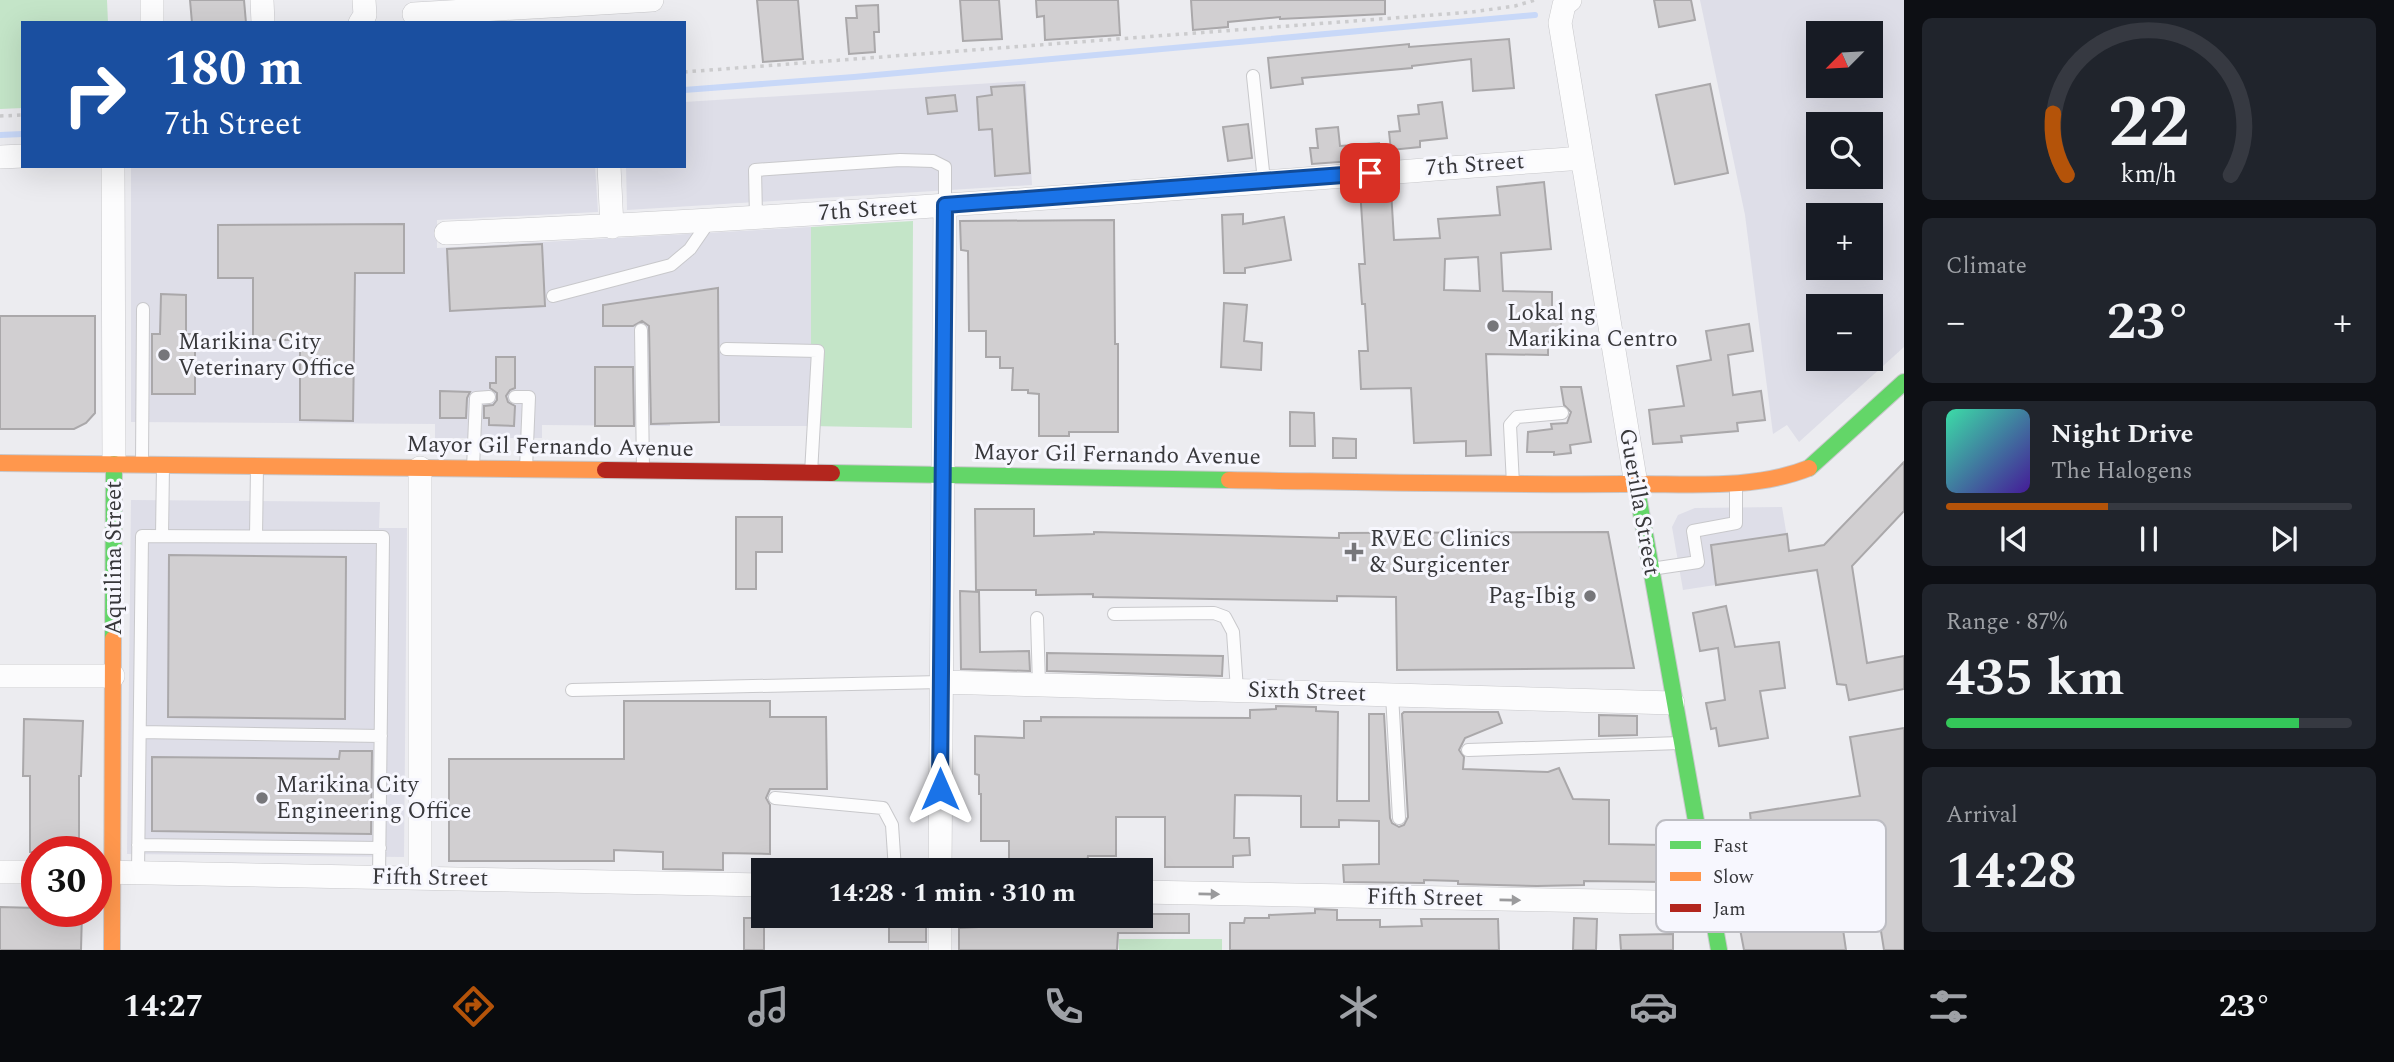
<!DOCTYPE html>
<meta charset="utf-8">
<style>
body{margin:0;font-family:Spectral,serif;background:#20242c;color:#f1f3f6;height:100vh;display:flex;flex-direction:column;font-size:26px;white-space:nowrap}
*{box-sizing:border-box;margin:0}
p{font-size:23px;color:#9ea1a6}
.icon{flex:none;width:38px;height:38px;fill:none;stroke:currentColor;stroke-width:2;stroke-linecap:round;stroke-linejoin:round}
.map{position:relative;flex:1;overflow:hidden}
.details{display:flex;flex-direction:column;gap:18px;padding:18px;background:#0d0f14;width:490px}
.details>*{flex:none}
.banner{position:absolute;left:21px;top:21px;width:665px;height:147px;border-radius:0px;box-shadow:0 7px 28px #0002;background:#1a4fa0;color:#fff;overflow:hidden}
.needle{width:46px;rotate:246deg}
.controls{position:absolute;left:1806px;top:21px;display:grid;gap:14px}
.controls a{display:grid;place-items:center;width:77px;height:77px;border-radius:0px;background:#171b24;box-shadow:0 7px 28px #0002;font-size:35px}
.speed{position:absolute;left:21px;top:836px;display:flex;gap:14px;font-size:35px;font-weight:700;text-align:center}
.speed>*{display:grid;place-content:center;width:91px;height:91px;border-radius:50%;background:#171b24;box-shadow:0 7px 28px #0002;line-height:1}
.speed .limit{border:10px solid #d22;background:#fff;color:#111}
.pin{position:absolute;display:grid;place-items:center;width:60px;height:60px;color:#fff;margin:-30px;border-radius:14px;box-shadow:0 4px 10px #0006}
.me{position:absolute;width:77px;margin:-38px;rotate:0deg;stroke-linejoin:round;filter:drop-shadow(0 0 5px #0008)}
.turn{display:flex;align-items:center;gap:24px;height:147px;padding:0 28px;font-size:32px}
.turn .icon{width:91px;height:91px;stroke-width:2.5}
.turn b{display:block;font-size:49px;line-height:60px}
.big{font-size:52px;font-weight:700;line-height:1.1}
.details .widget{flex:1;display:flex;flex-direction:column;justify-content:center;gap:10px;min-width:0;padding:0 24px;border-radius:10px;background:#20242c}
.details .dial{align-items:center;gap:0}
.dial svg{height:182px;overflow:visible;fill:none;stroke:#363941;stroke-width:7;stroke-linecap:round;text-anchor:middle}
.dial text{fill:#f1f3f6;stroke:none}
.song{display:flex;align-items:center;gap:21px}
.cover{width:84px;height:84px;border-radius:10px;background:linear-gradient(135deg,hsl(160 70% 55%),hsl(260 70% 35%))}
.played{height:7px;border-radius:4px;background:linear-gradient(90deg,#b45309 40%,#363941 40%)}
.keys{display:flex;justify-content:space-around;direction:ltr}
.heat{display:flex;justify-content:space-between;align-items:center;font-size:38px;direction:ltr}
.charge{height:10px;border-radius:5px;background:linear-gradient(90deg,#34c759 87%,#363941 0)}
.trip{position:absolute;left:751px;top:858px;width:402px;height:70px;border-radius:0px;background:#171b24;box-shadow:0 7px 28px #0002;font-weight:700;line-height:70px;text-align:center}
.tabs{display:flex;height:112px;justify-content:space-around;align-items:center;background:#090b0e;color:#9ea1a6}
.tabs .icon{width:49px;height:49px}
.tabs .current{color:#b45309}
.tabs b{font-size:32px;color:#f1f3f6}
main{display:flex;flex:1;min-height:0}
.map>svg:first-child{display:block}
</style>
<main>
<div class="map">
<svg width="1904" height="950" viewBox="0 0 1904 950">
<rect width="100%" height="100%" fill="#ececf0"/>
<path fill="#dedee8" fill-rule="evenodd" d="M 1700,0 L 1904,0 L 1904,347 L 1799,442 L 1787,425 L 1773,434 L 1745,215 ZM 1818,33 L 1871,33 L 1871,86 L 1818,86 ZM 1818,124 L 1871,124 L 1871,177 L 1818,177 ZM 1818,215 L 1871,215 L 1871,268 L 1818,268 ZM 1818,306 L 1871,306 L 1871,359 L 1818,359 Z
M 1026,81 L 1032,185 L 627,210 L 626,166 L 684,166 L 684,102 Z
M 131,166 L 595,166 L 598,212 L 437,220 L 437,248 L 811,227 L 811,426 L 720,426 L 718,287 L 667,295 L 670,426 L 542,425 L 542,438 L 435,438 L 435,424 L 131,422 Z
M 131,500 L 380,502 L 379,528 L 407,528 L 404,857 L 127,854 Z
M 1782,507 L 1793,573 L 1683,590 L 1672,527 L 1678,515 L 1695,508 Z"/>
<path fill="#c4e5c8" d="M 0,0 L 107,0 L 108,23 L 23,23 L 23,108 L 0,109 Z
M 913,221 L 912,428 L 811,426 L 811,227 Z
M 1119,939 L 1222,939 L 1222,950 L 1119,950 Z"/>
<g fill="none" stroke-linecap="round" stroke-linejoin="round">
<path stroke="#c8d8f8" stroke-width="6" d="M 684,90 L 854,77 L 1535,15
M 0,135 L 23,134"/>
</g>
<path fill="#d1cfd1" stroke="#aaa8aa" stroke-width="2" fill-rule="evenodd" d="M 190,0 L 244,0 L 246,23 L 192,23 Z
M 757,0 L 798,0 L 803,59 L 763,62 Z
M 960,0 L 999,0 L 1002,39 L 963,41 Z
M 1036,0 L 1118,0 L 1120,35 L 1045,40 L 1044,16 L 1037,17 Z
M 1191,0 L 1385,0 L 1385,14 L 1280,19 L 1280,17 L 1228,22 L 1228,27 L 1193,30 Z
M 1654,0 L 1691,0 L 1695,20 L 1659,27 Z
M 878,5 L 879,32 L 874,32 L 875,52 L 849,54 L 846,18 L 857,18 L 856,6 Z
M 1509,39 L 1514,88 L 1473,91 L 1471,59 L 1412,66 L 1412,68 L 1302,78 L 1303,84 L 1271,88 L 1268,58 L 1409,44 L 1409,47 Z
M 1710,84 L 1728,173 L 1675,184 L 1656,95 Z
M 1024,85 L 1030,173 L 995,176 L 992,129 L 979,130 L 977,97 L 992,95 L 991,87 Z
M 955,95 L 957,111 L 928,114 L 926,98 Z
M 1442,102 L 1447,138 L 1420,141 L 1420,147 L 1391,150 L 1389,132 L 1400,131 L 1398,116 L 1419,114 L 1418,105 Z
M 1248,124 L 1252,158 L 1228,161 L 1223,127 Z
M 1338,127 L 1340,146 L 1379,143 L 1380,159 L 1312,164 L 1310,148 L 1318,148 L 1316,129 Z
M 1544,182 L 1551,249 L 1501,253 L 1503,291 L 1552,292 L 1552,313 L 1561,313 L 1561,339 L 1548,338 L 1548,355 L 1486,354 L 1491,455 L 1466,456 L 1466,441 L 1414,443 L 1411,388 L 1361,389 L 1359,351 L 1368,351 L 1365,304 L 1362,304 L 1359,264 L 1365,264 L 1360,189 L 1382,187 L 1383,191 L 1391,190 L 1394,240 L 1440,238 L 1438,219 L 1500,215 L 1497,187 ZM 1478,257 L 1480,291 L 1444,290 L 1445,259 Z
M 1243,214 L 1243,224 L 1284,217 L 1291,260 L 1245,268 L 1245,273 L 1224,273 L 1222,215 Z
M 1114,220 L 1115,344 L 1118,344 L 1118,432 L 1069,432 L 1069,436 L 1039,436 L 1039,394 L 1028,393 L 1028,390 L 1012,390 L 1013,368 L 1000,368 L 1000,357 L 986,357 L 986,331 L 969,331 L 968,251 L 961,250 L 960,221 Z
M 404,224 L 404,273 L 355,273 L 353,421 L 300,420 L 300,340 L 253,340 L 253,278 L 218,278 L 218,225 Z
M 542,244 L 545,306 L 450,311 L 447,249 Z
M 718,288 L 719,422 L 651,424 L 649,326 L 642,321 L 633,326 L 603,326 L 603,305 Z
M 161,294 L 186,295 L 186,334 L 195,334 L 195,394 L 152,394 L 152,334 L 160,334 Z
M 1224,303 L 1247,305 L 1244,341 L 1262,343 L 1261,370 L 1221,367 Z
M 0,316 L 95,316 L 95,413 L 86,423 L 74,429 L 0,429 Z
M 1749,324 L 1753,351 L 1728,355 L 1733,395 L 1761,391 L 1765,420 L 1737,423 L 1738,431 L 1681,436 L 1682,442 L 1653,444 L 1649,410 L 1684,406 L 1677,366 L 1711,360 L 1706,331 Z
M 496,357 L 515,357 L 515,388 L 510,390 L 506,396 L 508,402 L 515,406 L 514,426 L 489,425 L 489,418 L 484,418 L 484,406 L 493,405 L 497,400 L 497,393 L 490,388 L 490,383 L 496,383 Z
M 595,367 L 633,367 L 634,426 L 595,426 Z
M 1561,387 L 1581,387 L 1591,442 L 1570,445 L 1571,453 L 1554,455 L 1554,452 L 1527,452 L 1528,432 L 1552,429 L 1551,424 L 1567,423 L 1571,412 L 1564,405 Z
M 440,391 L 470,392 L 467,398 L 466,418 L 440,418 Z
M 1290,412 L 1314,413 L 1315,446 L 1290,446 Z
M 1333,438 L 1356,439 L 1356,458 L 1333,458 Z
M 1904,462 L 1904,511 L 1852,566 L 1867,663 L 1904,656 L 1904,689 L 1849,700 L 1846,685 L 1837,684 L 1817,570 L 1716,585 L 1711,545 L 1787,534 L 1789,551 L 1824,545 Z
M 975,509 L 1034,509 L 1034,536 L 1094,534 L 1094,532 L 1339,538 L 1339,533 L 1608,532 L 1634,668 L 1397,670 L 1396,597 L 1337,596 L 1337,601 L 1093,597 L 1093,594 L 1036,595 L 1036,590 L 976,590 Z
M 736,517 L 782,517 L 782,552 L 756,552 L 756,589 L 736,589 Z
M 169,555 L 346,557 L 345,719 L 168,717 Z
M 960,591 L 979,592 L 980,652 L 1029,651 L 1030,671 L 961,669 Z
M 1726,606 L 1735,647 L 1779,642 L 1785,688 L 1760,691 L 1768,738 L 1719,746 L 1716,728 L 1711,729 L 1706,703 L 1725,700 L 1718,648 L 1700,651 L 1693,613 Z
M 1047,653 L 1223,656 L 1222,676 L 1047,671 Z
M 624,701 L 770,701 L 770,717 L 826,717 L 827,789 L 770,789 L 766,798 L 770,805 L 770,854 L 723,853 L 723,870 L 663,869 L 663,852 L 614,850 L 614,861 L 449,861 L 449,759 L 624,759 Z
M 1276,706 L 1316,707 L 1316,711 L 1338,712 L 1337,801 L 1369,801 L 1369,714 L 1384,714 L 1390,818 L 1392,823 L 1399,827 L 1404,825 L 1408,817 L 1402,714 L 1404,712 L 1498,712 L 1502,723 L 1465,738 L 1459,750 L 1464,757 L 1463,769 L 1548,772 L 1559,768 L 1573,799 L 1609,800 L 1609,844 L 1664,845 L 1664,882 L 1584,881 L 1584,885 L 1537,886 L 1458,884 L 1458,881 L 1424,880 L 1424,883 L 1344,882 L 1343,865 L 1379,864 L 1379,821 L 1339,820 L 1339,827 L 1301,827 L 1301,796 L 1235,795 L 1234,838 L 1249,838 L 1250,855 L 1233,856 L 1233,867 L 1165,867 L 1165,817 L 1116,817 L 1116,856 L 1088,856 L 1086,870 L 1009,870 L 1009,841 L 981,841 L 981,794 L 979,794 L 979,775 L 975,774 L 975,736 L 1024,738 L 1024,721 L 1041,721 L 1041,717 L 1250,718 L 1250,710 L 1276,709 Z
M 1599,715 L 1637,716 L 1637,735 L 1599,736 Z
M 24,719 L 83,721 L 81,776 L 79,776 L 79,852 L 30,852 L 30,776 L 23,776 Z
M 1904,728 L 1904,950 L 1884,950 L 1871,868 L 1835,874 L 1846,950 L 1744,950 L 1721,829 L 1751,823 L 1750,813 L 1860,796 L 1850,737 Z
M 340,751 L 372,751 L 371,834 L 152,831 L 152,757 L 339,759 Z
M 0,907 L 37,908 L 37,912 L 82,912 L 81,950 L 0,950 Z
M 1315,909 L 1337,910 L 1337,920 L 1380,920 L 1380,927 L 1422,926 L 1421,919 L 1498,919 L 1499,950 L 1230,950 L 1230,923 L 1244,923 L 1245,918 L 1269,918 L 1269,915 L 1315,913 Z
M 1141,914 L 1189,914 L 1189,933 L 1118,933 L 1117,950 L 959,950 L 959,928 L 1039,924 L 1039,916 L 1078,918 L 1078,915 Z
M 744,918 L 764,918 L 764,950 L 744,950 Z
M 1574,918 L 1597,919 L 1596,950 L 1573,950 Z
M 907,919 L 926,919 L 926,942 L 889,942 L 889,921 Z
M 1673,934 L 1673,950 L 1621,950 L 1620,935 Z"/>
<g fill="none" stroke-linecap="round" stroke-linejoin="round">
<g stroke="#c8c8cb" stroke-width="14">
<path id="lane" d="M 1253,76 L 1264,181
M 756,217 L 755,170 L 900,160 L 933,161 L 945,167 L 945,205
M 553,296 L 671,265 L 690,249 L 710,220
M 641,330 L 643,470
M 726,349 L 818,351 L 811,473
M 515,397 L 529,397 L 526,469
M 142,464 L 143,309
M 473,468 L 476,398 L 489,397
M 1513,484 L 1510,425 L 1517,417 L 1562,413
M 162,536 L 163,466
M 256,536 L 257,467
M 1651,569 L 1698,562 L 1693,531 L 1736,523 L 1736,484
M 1114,614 L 1214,613 L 1225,617 L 1233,632 L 1237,690
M 1037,618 L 1039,685
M 572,690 L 941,682
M 1392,695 L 1399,818
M 140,732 L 381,736
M 1468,750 L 1680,743
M 775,798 L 883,808 L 892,825 L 895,870
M 138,845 L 380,848
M 138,873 L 142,536 L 383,537 L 379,877"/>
</g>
<g stroke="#c8c8cb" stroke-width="24">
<path id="street" d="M 152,0 L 152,23
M 262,0 L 263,23
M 1570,0 L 1564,5 L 1560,23 L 1636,484
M 414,14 L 652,0
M 360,23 L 365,15 L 364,0
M 0,157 L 23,156
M 113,166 L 114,464
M 609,166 L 612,227
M 446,233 C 825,218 1204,186 1582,158
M 0,676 L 113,676
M 941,682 L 1673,703
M 940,870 L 945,205
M 0,872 L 37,872
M 99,872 L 763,885
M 420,878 L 420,468
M 1141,892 L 1710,903
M 940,915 L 940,950"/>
</g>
<g stroke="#c8c8cb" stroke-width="18">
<path id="fast" d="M 1809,468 L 1904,382
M 832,473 L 1229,480
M 1636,484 L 1719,950
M 113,639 L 114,464"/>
</g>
<g stroke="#c8c8cb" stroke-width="18">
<path id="slow" d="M 0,463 L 605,470
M 1229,480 C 1361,482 1492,485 1624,484 C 1684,483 1752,491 1809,468
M 112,950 L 113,639"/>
</g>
<g stroke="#c8c8cb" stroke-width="18">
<path id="jam" d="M 605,470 L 832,473"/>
</g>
<path stroke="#ccccce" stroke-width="3.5" stroke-dasharray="3.5 5" stroke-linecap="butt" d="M 684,72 L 1472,12 L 1515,6 L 1535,0
M 0,116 L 23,115"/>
<use href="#lane" stroke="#fcfcfd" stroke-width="12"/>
<use href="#street" stroke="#fcfcfd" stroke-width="23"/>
<use href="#fast" stroke="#63d668" stroke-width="16"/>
<use href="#slow" stroke="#ff974d" stroke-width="16"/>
<use href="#jam" stroke="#b3261e" stroke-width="16"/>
</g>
<defs><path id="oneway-solid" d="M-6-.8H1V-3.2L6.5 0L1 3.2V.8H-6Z" transform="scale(1.75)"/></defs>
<g fill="#9a9a9c">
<use href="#oneway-solid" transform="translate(1209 894) rotate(1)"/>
<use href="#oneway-solid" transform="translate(1510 900) rotate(1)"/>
</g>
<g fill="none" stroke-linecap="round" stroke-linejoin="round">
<g stroke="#114b97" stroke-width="18">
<path id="route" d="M 940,789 L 945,205 L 1370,173"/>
</g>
<use href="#route" stroke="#1a73e8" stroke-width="12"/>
</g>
<g fill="#76767a" stroke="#f7f7fe" stroke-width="2.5">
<circle cx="1493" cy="326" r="7"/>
<circle cx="164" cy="355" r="7"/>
<path d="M1350.5 541.5h7v7h7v7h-7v7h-7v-7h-7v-7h7z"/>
<circle cx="1590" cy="596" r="7"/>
<circle cx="262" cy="798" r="7"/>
</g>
<g text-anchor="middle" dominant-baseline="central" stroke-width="6" stroke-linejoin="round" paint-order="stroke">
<g font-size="23" fill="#37373a" stroke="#f7f7fe">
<text transform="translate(1475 165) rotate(-4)">7th Street</text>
<text transform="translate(868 210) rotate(-4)">7th Street</text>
<text transform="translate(550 447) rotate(1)">Mayor Gil Fernando Avenue</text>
<text transform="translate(1117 455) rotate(1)">Mayor Gil Fernando Avenue</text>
<text transform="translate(1639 502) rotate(80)">Guerilla Street</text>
<text transform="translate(114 558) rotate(-90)">Aquilina Street</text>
<text transform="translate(1307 692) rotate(2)">Sixth Street</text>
<text transform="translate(430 878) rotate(1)">Fifth Street</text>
<text transform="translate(1425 898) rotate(1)">Fifth Street</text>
</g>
<g font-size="23" fill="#37373a" stroke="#f7f7fe" text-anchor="start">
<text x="1507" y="313">Lokal ng<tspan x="1507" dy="26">Marikina Centro</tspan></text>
<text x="178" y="342">Marikina City<tspan x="178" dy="26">Veterinary Office</tspan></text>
<text x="1370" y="539">RVEC Clinics<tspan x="1370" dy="26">&amp; Surgicenter</tspan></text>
<text x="1576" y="596" text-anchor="end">Pag-Ibig</text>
<text x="276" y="785">Marikina City<tspan x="276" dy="26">Engineering Office</tspan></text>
</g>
</g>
<rect x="1656" y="820" width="230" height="112" rx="10" fill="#f7f7fe" stroke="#bdbdc3" stroke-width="2"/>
<rect x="1670" y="841" width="31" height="8" fill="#63d668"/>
<rect x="1670" y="872" width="31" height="9" fill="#ff974d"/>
<rect x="1670" y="904" width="31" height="8" fill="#b3261e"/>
<g font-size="19" fill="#37373a">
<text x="1713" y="852">Fast</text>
<text x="1713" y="883">Slow</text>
<text x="1713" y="915">Jam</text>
</g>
</svg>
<div class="controls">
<a><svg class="needle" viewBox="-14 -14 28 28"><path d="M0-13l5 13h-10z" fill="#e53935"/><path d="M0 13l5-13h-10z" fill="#9ea1a6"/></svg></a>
<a><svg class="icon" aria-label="search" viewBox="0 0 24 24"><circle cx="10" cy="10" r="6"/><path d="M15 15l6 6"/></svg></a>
<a>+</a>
<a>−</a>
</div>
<div class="speed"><div class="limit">30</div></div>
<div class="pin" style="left:1370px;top:173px;background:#d93025"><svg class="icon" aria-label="arrive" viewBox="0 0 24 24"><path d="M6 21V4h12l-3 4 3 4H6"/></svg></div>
<svg class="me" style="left:940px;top:789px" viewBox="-20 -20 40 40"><path d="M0-17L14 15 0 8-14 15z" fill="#1a73e8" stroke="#fff" stroke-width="4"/></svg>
<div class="trip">14:28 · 1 min · 310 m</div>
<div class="banner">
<div class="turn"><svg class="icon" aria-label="right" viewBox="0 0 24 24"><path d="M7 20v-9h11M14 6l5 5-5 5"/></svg><div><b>180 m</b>7th Street</div></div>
</div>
</div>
<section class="details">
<div class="widget dial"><svg viewBox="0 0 100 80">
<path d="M14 69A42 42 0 1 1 86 69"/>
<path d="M14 69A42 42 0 0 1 8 42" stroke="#b45309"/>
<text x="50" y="56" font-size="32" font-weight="700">22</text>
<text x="50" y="72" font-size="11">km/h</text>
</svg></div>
<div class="widget"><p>Climate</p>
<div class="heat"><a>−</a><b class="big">23°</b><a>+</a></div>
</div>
<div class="widget">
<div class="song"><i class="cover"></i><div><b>Night Drive</b><p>The Halogens</p></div></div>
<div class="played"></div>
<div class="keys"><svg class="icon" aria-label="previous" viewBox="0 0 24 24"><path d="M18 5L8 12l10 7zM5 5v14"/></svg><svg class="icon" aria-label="pause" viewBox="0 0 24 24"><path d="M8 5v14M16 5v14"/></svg><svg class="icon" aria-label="next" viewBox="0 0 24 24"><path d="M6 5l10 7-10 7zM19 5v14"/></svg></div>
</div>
<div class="widget"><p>Range · 87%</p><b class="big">435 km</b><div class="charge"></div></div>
<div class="widget"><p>Arrival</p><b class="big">14:28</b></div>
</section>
</main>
<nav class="tabs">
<b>14:27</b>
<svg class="icon current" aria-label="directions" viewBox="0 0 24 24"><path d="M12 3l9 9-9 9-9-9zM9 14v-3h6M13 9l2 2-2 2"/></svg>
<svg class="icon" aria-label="music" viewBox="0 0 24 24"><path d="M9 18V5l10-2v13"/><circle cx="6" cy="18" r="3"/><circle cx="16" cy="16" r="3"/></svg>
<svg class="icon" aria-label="phone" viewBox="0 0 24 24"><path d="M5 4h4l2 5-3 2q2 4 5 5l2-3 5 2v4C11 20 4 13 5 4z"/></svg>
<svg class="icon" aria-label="climate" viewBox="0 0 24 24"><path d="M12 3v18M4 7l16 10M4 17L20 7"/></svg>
<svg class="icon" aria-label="car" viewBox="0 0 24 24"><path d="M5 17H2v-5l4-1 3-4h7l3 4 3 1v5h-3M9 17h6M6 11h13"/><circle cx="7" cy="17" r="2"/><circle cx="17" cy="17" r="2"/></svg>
<svg class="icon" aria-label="filters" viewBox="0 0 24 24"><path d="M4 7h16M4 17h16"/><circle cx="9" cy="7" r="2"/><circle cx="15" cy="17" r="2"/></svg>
<b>23°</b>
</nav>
